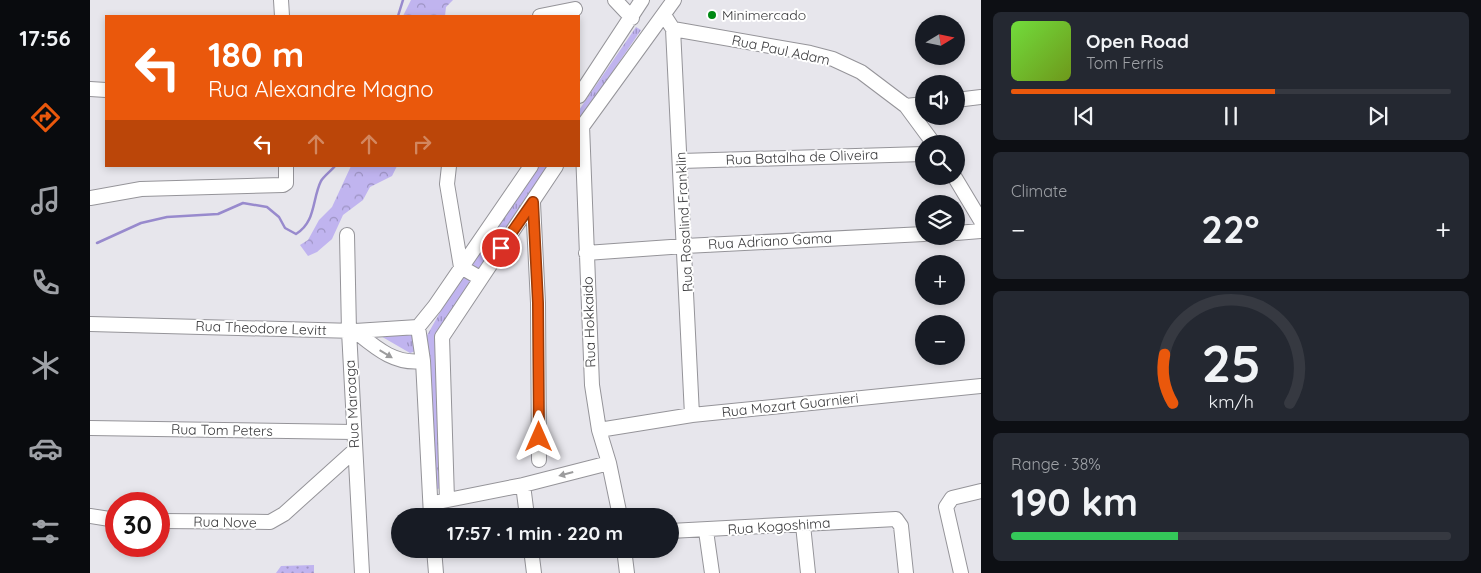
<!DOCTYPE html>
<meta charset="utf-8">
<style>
body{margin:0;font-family:Quicksand,sans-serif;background:#242831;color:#f1f3f6;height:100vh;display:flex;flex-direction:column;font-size:19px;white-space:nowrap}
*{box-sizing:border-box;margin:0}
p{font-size:16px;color:#9ea1a6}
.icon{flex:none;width:28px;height:28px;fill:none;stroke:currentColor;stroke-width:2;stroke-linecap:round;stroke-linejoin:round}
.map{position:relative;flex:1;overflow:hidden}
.drawer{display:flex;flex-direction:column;gap:12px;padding:12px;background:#0d0f14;width:500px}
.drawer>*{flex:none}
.guide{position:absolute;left:15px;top:15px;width:475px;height:152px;border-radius:0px;box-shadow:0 2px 8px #0003;background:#ea580c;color:#fff;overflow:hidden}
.needle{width:32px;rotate:80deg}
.fabs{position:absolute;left:825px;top:15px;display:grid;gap:10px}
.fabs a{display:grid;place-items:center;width:50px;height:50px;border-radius:50%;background:#171b24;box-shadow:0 2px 8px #0003;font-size:25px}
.speed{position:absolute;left:15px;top:492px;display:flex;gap:10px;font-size:25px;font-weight:700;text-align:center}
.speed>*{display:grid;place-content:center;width:65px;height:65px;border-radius:50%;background:#171b24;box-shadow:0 2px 8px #0003;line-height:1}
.speed .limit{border:8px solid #d22;background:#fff;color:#111}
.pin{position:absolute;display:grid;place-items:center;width:42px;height:42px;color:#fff;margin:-21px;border:2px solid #fff;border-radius:50%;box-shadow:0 1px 5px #0007}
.me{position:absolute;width:55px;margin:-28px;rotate:0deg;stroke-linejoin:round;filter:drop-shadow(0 0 4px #0008)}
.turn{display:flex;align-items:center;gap:18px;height:105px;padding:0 20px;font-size:22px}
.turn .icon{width:65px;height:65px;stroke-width:2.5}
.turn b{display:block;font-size:35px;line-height:42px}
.lanes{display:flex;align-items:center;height:48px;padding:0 20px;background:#0003;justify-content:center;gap:25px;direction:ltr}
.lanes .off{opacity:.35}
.big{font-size:38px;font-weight:700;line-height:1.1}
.drawer .widget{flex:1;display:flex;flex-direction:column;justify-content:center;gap:8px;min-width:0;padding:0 18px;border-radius:8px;background:#242831}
.drawer .dial{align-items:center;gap:0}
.dial svg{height:130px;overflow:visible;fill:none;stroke:#363941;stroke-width:7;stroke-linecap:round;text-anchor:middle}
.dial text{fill:#f1f3f6;stroke:none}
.song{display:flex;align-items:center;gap:15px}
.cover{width:60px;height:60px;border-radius:8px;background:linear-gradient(135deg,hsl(100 70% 55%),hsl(80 70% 35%))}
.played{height:5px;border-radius:2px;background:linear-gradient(90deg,#ea580c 60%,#363941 60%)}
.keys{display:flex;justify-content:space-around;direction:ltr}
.heat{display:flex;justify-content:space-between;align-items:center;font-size:28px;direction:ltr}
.charge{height:8px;border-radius:4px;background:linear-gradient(90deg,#34c759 38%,#363941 0)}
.trip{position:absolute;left:301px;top:508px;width:288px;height:50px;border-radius:25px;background:#171b24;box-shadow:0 2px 8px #0003;font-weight:700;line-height:50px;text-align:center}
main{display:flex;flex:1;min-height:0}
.dock{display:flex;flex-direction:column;width:90px;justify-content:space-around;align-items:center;background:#090b0e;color:#9ea1a6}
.dock .icon{width:35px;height:35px}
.dock .current{color:#ea580c}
.dock b{font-size:22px;color:#f1f3f6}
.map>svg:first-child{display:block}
</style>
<main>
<nav class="dock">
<b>17:56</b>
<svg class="icon current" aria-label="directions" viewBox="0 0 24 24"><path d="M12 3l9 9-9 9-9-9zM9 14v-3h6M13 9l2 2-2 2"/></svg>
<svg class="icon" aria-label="music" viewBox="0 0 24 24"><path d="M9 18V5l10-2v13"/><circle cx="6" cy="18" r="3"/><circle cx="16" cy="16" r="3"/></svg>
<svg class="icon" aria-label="phone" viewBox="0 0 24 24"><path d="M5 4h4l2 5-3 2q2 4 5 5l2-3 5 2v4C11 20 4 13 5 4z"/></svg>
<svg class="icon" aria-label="climate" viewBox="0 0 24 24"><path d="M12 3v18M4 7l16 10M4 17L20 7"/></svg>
<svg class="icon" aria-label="car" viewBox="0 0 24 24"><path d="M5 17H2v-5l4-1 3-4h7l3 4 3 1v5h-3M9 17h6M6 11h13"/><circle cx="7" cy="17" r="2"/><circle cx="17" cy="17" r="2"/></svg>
<svg class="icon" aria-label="filters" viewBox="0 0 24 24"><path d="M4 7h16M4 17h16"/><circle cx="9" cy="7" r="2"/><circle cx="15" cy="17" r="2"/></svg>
</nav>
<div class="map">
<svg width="891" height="573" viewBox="0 0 891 573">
<defs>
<pattern id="grass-dots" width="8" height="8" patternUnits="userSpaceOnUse" patternTransform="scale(1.25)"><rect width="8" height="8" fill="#c0b4ef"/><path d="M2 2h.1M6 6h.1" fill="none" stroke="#9d93c3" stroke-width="1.8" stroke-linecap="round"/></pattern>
<pattern id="forest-crowns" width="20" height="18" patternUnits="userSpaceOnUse" patternTransform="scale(1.25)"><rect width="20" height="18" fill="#c0b4ef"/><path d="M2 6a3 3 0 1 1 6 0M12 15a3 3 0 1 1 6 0" fill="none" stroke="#9d93c3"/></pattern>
<pattern id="park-tufts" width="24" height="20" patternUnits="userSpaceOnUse" patternTransform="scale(1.25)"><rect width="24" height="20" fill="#c0b4ef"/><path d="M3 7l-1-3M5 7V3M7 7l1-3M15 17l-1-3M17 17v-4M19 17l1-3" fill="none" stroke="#9d93c3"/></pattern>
</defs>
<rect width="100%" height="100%" fill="#e7e6ec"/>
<path fill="url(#grass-dots)" d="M 224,565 L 224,573 L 186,573 L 191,566 Z"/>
<path fill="url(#forest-crowns)" d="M 321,0 L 363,0 L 356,7 L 355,16 L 313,16 Z
M 261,166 L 307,166 L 302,176 L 280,187 L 273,200 L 253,215 L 242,239 L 227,252 L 218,256 L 210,245 L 218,240 L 229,220 L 242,207 Z"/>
<path fill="url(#park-tufts)" d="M 546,27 L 551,30 L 489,121 L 489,110 Z
M 449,166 L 458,166 L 360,312 L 345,340 L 354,487 L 344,490 L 326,351 L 320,353 L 282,331 L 315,331 L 335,339 L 353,307 Z"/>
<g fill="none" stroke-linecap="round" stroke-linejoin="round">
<path stroke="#988acd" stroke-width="2.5" d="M 308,16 L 313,0
M 7,243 L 51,223 L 77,217 L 128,214 L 153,203 L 177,207 L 189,217 L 195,228 L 206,234 C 226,222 222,199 231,181 C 234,176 241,171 245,166"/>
<g stroke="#959499" stroke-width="16">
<path id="minor" d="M 191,0 L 192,16
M 525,0 L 542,18
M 574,15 L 583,29 L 720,53 L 743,59 L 771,72 L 816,106 L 844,144
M 450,16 L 485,9
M 583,29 L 602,415
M 0,89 L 16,90
M 489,96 L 552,0
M 866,100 L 891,97
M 816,106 L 834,104
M 492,125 L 502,385 L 509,430 L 519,463 L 530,516
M 489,131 L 584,0
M 591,161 L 834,154
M 359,166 L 357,184 L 371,267 L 390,278
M 864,176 L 891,221
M 0,198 L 51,189 L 193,185 L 196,183 L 196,166
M 443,203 L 448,303 L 449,460
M 866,233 L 891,231
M 257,235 L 259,331 L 272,573
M 496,253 L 595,246 L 834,234
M 0,324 L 265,331 L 328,327
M 265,331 C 286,348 305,365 333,361
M 0,428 L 264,432
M 509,430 L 602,415 L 891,386
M 433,485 L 437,516
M 357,500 L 352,337 L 466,166
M 348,502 L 433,485 L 519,463
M 0,516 L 26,520
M 341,516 L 333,361 L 328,327 L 345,306 L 441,166
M 69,521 L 180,522 L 194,514 L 265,450
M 713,525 L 718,573
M 580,531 L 806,519 L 811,526 L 816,573
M 616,531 L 622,573
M 344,549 L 346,573
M 441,549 L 444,573
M 534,549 L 537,573
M 871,573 L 856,507 L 862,498 L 891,491"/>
</g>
<use href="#minor" stroke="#fff" stroke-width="14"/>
</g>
<defs><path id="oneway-solid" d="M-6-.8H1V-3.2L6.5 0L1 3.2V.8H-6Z" transform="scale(1.25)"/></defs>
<g fill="#9c9c9d">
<use href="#oneway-solid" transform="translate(296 354) rotate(31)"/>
<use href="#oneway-solid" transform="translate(476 474) rotate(165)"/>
</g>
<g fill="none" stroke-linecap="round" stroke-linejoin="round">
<g stroke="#983908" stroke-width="12">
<path id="route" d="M 411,248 L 443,202 L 448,303 L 449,437"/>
</g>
<use href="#route" stroke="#ea580c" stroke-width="9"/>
</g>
<circle fill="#008914" stroke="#fff" stroke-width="2" cx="622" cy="15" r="5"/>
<g text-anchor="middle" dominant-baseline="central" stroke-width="4" stroke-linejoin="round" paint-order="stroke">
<g font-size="14" fill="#39393b" stroke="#fff" text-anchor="start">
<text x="632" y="15">Minimercado</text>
</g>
<g font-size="14" fill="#39393b" stroke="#fff">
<text transform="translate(691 50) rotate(12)">Rua Paul Adam</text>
<text transform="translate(712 157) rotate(-2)">Rua Batalha de Oliveira</text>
<text transform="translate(594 222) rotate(-93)">Rua Rosalind Franklin</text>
<text transform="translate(680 241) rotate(-3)">Rua Adriano Gama</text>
<text transform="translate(499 322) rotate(-92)">Rua Hokkaido</text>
<text transform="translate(171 328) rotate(2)">Rua Theodore Levitt</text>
<text transform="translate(262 404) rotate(-93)">Rua Maroaga</text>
<text transform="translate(700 405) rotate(-6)">Rua Mozart Guarnieri</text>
<text transform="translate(132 430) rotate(1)">Rua Tom Peters</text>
<text transform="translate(135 522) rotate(1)">Rua Nove</text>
<text transform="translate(689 526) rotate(-4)">Rua Kogoshima</text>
</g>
</g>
</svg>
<div class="fabs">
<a><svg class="needle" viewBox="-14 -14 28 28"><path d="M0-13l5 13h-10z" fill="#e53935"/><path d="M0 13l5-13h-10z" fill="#9ea1a6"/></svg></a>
<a><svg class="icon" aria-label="sound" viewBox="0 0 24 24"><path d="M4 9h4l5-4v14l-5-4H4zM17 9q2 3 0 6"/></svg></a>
<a><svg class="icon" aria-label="search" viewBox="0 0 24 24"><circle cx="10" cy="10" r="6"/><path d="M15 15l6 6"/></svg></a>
<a><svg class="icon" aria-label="layers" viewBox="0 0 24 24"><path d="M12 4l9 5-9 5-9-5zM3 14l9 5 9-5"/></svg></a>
<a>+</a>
<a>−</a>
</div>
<div class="speed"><div class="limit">30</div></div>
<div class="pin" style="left:411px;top:248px;background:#d93025"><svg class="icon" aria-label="arrive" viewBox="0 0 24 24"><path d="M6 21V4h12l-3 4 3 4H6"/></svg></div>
<svg class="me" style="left:449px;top:437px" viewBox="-20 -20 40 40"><path d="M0-17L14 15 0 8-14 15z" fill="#ea580c" stroke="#fff" stroke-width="4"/></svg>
<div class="trip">17:57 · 1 min · 220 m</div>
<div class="guide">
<div class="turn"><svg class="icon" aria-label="left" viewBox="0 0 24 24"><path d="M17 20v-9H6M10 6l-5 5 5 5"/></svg><div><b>180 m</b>Rua Alexandre Magno</div></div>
<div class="lanes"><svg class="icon" aria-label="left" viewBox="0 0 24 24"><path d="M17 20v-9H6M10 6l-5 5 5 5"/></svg><svg class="icon off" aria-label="ahead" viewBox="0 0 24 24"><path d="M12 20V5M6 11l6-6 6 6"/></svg><svg class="icon off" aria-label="ahead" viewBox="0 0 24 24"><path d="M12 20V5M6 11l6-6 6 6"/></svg><svg class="icon off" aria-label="right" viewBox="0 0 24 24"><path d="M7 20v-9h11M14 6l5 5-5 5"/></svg></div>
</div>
</div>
<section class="drawer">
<div class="widget">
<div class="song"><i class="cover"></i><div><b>Open Road</b><p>Tom Ferris</p></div></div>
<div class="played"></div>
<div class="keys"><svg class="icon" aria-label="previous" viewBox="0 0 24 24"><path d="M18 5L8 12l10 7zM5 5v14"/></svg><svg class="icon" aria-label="pause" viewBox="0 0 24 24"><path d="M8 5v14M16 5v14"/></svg><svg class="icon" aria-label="next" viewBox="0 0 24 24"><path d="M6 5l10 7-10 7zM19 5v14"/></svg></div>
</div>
<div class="widget"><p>Climate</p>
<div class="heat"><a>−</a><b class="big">22°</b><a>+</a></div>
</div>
<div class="widget dial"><svg viewBox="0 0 100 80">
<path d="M14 69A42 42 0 1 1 86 69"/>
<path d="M14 69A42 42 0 0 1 9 39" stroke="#ea580c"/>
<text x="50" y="56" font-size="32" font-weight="700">25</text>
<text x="50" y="72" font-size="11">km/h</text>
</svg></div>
<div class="widget"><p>Range · 38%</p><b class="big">190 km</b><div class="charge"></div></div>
</section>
</main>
